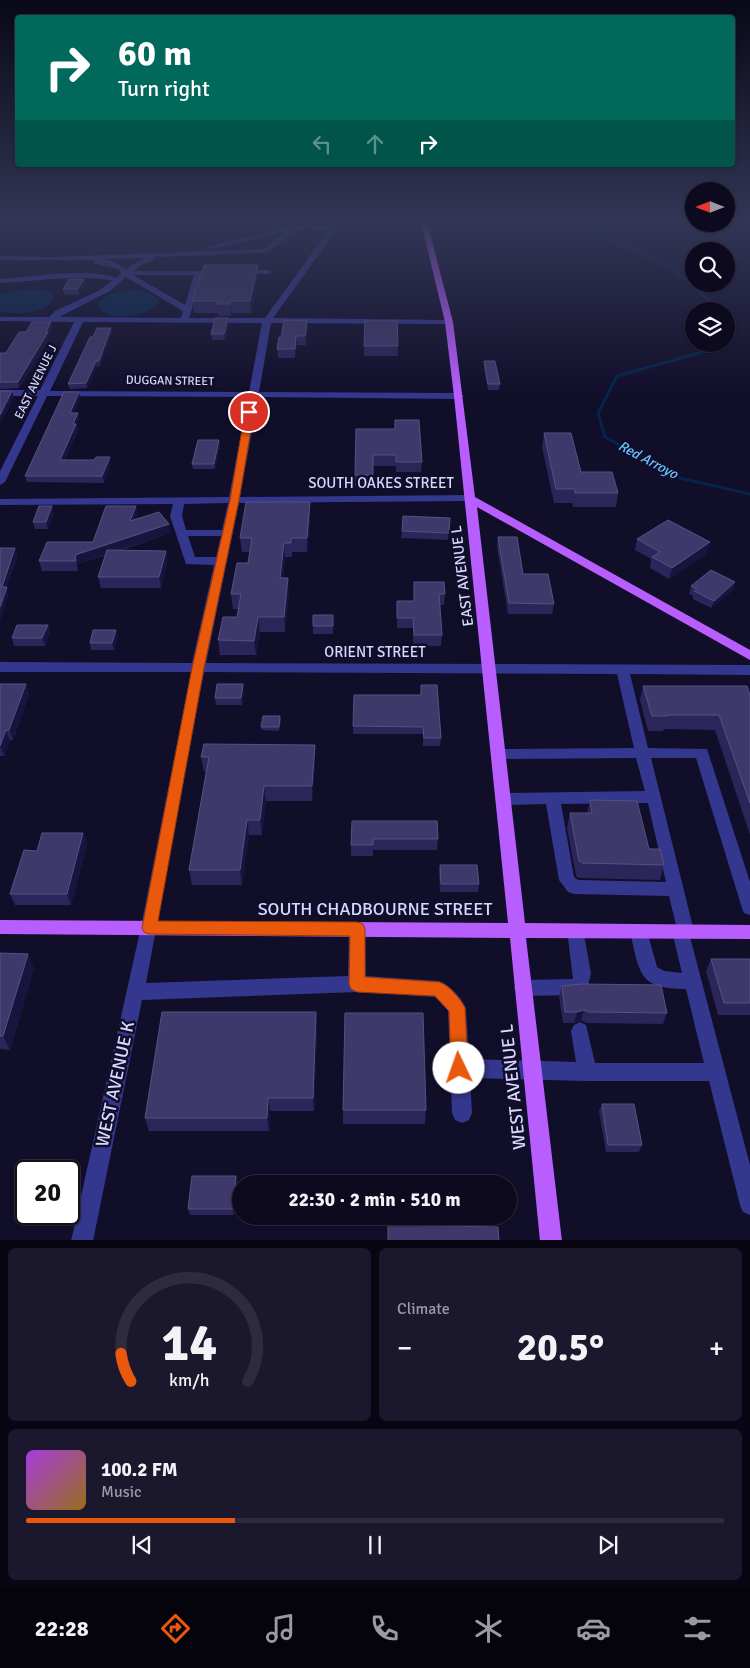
<!DOCTYPE html>
<meta charset="utf-8">
<style>
body{margin:0;font-family:Signika,sans-serif;background:#1b182d;color:#f1f3f6;height:100vh;display:flex;flex-direction:column;font-size:19px;white-space:nowrap}
*{box-sizing:border-box;margin:0}
p{font-size:16px;color:#9a9aa5}
.icon{flex:none;width:28px;height:28px;fill:none;stroke:currentColor;stroke-width:2;stroke-linecap:round;stroke-linejoin:round}
.map{position:relative;height:1240px;overflow:hidden}
.panel{display:flex;flex-direction:column;gap:8px;padding:8px;background:#070612;flex:1}
.panel>*{flex:none}
.guide{position:absolute;left:15px;top:15px;width:720px;height:152px;border-radius:5px;box-shadow:0 1px 4px #0004,0 0 0 1px #2d2b3e;background:#00695c;color:#fff;overflow:hidden}
.needle{width:32px;rotate:270deg}
.tools{position:absolute;left:685px;top:182px;display:grid;gap:10px}
.tools a{display:grid;place-items:center;width:50px;height:50px;border-radius:50%;background:#0d0a20;box-shadow:0 1px 4px #0004,0 0 0 1px #2d2b3e;font-size:25px}
.speed{position:absolute;left:15px;top:1160px;display:flex;gap:10px;font-size:25px;font-weight:700;text-align:center}
.speed>*{display:grid;place-content:center;width:65px;height:65px;border-radius:50%;background:#0d0a20;box-shadow:0 1px 4px #0004,0 0 0 1px #2d2b3e;line-height:1}
.speed .limit{border:2px solid #111;border-radius:8px;background:#fff;color:#111}
.pin{position:absolute;display:grid;place-items:center;width:42px;height:42px;color:#fff;margin:-21px;border:2px solid #fff;border-radius:50%;box-shadow:0 1px 5px #0007}
.me{position:absolute;width:55px;margin:-28px;rotate:357deg;stroke-linejoin:round;filter:drop-shadow(0 0 4px #0008)}
.turn{display:flex;align-items:center;gap:18px;height:105px;padding:0 20px;font-size:22px}
.turn .icon{width:65px;height:65px;stroke-width:2.5}
.turn b{display:block;font-size:35px;line-height:42px}
.lanes{display:flex;align-items:center;height:48px;padding:0 20px;background:#0003;justify-content:center;gap:25px;direction:ltr}
.lanes .off{opacity:.35}
.big{font-size:38px;font-weight:700;line-height:1.1}
.panel .widget{flex:1;display:flex;flex-direction:column;justify-content:center;gap:8px;min-width:0;padding:0 18px;border-radius:8px;background:#1b182d}
.panel .dial{align-items:center;gap:0}
.dial svg{height:130px;overflow:visible;fill:none;stroke:#2d2b3e;stroke-width:7;stroke-linecap:round;text-anchor:middle}
.dial text{fill:#f1f3f6;stroke:none}
.song{display:flex;align-items:center;gap:15px}
.cover{width:60px;height:60px;border-radius:8px;background:linear-gradient(135deg,hsl(280 70% 55%),hsl(40 70% 35%))}
.played{height:5px;border-radius:2px;background:linear-gradient(90deg,#ea580c 30%,#2d2b3e 30%)}
.keys{display:flex;justify-content:space-around;direction:ltr}
.heat{display:flex;justify-content:space-between;align-items:center;font-size:28px;direction:ltr}
.panel .tiles{flex:1;display:grid;gap:8px;grid-template-columns:1fr 1fr}
.widget:last-child{grid-column:span 2}
.trip{position:absolute;left:232px;top:1175px;width:285px;height:50px;border-radius:25px;background:#0d0a20;box-shadow:0 1px 4px #0004,0 0 0 1px #2d2b3e;font-weight:700;line-height:50px;text-align:center}
.menu{display:flex;height:80px;justify-content:space-around;align-items:center;background:#05040d;color:#9a9aa5}
.menu .icon{width:35px;height:35px}
.menu .active{color:#ea580c}
.menu b{font-size:22px;color:#f1f3f6}
.map>svg:first-child{display:block}
</style>
<div class="map">
<svg width="750" height="1241" viewBox="0 0 750 1241">
<rect width="100%" height="100%" fill="#110e2a"/>
<path fill="#05244c" d="M 34,289 L 46,291 L 53,295 L 53,301 C 40,314 17,316 0,311 L 0,295 L 13,291 Z
M 130,290 C 140,290 152,290 158,300 L 158,303 C 146,318 112,321 99,309 L 98,303 L 109,294 Z"/>
<g fill="none" stroke-linecap="round" stroke-linejoin="round">
<path stroke="#05244c" stroke-width="2.5" d="M 562,222 L 596,232 L 673,269 L 721,311
M 723,346 L 727,345 L 728,318 L 726,316"/>
<path stroke="#05244c" stroke-width="3" d="M 727,345 L 617,376 L 598,413 L 605,437 L 680,478 L 750,494"/>
<path fill="#34378e" fill-rule="evenodd" d="M 333,222 L 339,222 L 337,229 L 273,318 L 449,320 L 453,322 L 449,324 L 271,323 L 259,392 L 459,393 L 464,396 L 459,399 L 258,397 L 240,497 L 469,495 L 474,498 L 469,501 L 239,503 L 206,663 L 750,665 L 750,675 L 630,674 L 648,748 L 707,749 L 750,882 L 750,915 L 744,913 L 742,908 L 696,758 L 651,758 L 694,931 L 690,937 L 750,1165 L 750,1215 L 743,1212 L 740,1205 L 709,1081 L 587,1081 L 470,1078 L 472,1113 L 469,1120 L 462,1123 L 455,1120 L 452,1113 L 448,1011 L 435,997 L 357,992 L 142,1000 L 93,1241 L 71,1241 L 141,927 L 191,672 L 0,672 L 0,662 L 192,663 L 214,565 L 186,564 L 170,516 L 173,504 L 0,505 L 0,499 L 229,497 L 248,397 L 47,396 L 5,482 L 0,485 L 0,471 L 38,396 L 0,396 L 0,390 L 40,390 L 74,322 L 0,321 L 0,317 L 49,317 L 55,311 L 98,291 L 112,281 C 88,273 28,282 0,283 L 0,279 C 32,277 87,267 116,278 L 121,274 L 119,269 L 94,263 L 94,260 L 0,260 L 0,256 L 54,257 L 262,249 L 271,244 L 284,232 L 210,249 L 206,247 L 300,224 L 330,227 ZM 306,228 L 328,231 L 265,318 L 189,318 L 202,275 L 216,275 L 220,273 L 219,271 L 133,271 L 141,265 L 154,260 L 154,257 L 263,253 C 280,248 288,229 306,228 ZM 144,258 L 126,269 L 113,261 L 101,259 ZM 133,275 L 194,275 L 185,305 ZM 126,277 L 183,311 L 181,318 L 59,317 L 110,291 ZM 83,322 L 262,323 L 249,392 L 50,391 ZM 228,503 L 222,530 L 186,530 L 182,516 L 184,504 ZM 188,536 L 221,536 L 216,557 L 195,557 ZM 204,672 L 617,674 L 634,748 L 499,749 L 494,750 L 492,754 L 494,758 L 499,759 L 636,758 L 645,791 L 503,793 L 498,795 L 495,799 L 498,803 L 503,805 L 546,804 L 559,880 L 568,892 L 574,894 L 669,896 L 676,925 L 672,931 L 682,973 L 664,971 L 657,967 L 647,931 L 645,926 L 639,924 L 633,926 C 630,933 632,941 634,949 C 641,984 651,988 686,989 L 704,1063 L 595,1063 L 586,1025 L 580,1022 L 574,1025 L 571,1031 L 576,1062 L 469,1059 L 466,1008 C 461,997 450,985 439,981 L 366,976 L 365,929 L 363,924 L 357,922 L 351,924 L 349,929 L 348,976 L 146,983 ZM 648,803 L 666,882 L 578,880 L 574,877 L 561,804 Z
M 238,270 L 268,270 L 272,272 L 268,274 L 238,274 Z
M 575,923 L 581,925 L 583,930 L 591,973 L 587,990 L 574,995 L 523,996 L 517,994 L 514,988 L 517,982 L 523,980 L 573,979 L 567,930 L 569,925 Z"/>
<path fill="#b85eff" fill-rule="evenodd" d="M 421,222 L 427,222 L 453,322 L 475,497 L 750,650 L 750,660 L 477,507 L 525,923 L 750,925 L 750,939 L 526,938 L 562,1241 L 540,1241 L 510,938 L 0,934 L 0,920 L 508,923 L 454,396 L 445,322 Z"/>
</g>
<path fill="#2c2559" d="M 258,277 L 251,313 L 232,313 L 231,316 L 218,316 L 218,313 L 194,313 L 192,301 Z
M 85,285 L 79,295 L 65,295 L 63,289 Z
M 228,318 L 229,325 L 225,340 L 212,340 L 211,334 Z
M 307,321 L 308,329 L 306,345 L 297,345 L 295,358 L 278,358 L 277,349 L 281,337 Z
M 397,321 L 398,356 L 364,356 L 364,346 Z
M 52,328 L 49,335 L 49,338 L 19,388 L 0,389 L 0,353 L 6,353 L 26,332 Z
M 111,328 L 112,333 L 100,366 L 97,366 L 87,388 L 70,389 L 68,384 L 93,337 Z
M 484,361 L 500,384 L 499,390 L 488,390 L 484,367 Z
M 79,392 L 80,398 L 74,413 L 78,413 L 79,419 L 77,425 L 78,430 L 65,460 L 111,463 L 104,483 L 27,482 L 25,476 Z
M 395,420 L 422,462 L 421,472 L 396,472 L 396,466 L 373,466 L 373,486 L 355,486 L 355,475 L 395,429 Z
M 544,433 L 581,472 L 618,493 L 616,507 L 573,507 L 572,503 L 554,503 L 542,447 Z
M 220,446 L 215,469 L 193,469 L 192,464 Z
M 310,502 L 310,516 L 307,552 L 292,552 L 292,557 L 285,557 L 283,578 L 289,593 L 285,632 L 260,632 L 256,655 L 220,655 L 218,640 L 237,617 L 238,609 L 233,609 L 231,594 L 248,563 L 250,552 L 242,552 L 240,538 Z
M 136,506 L 137,515 L 136,519 L 170,533 L 119,551 L 166,551 L 167,562 L 161,588 L 101,588 L 98,577 L 106,555 L 77,564 L 78,571 L 42,571 L 39,561 L 93,542 Z
M 54,514 L 48,529 L 35,529 L 33,522 Z
M 450,518 L 448,540 L 401,538 L 402,531 Z
M 498,537 L 523,574 L 554,604 L 552,614 L 508,614 L 497,547 Z
M 637,539 L 707,553 L 669,579 L 650,568 L 651,559 L 635,550 Z
M 414,582 L 445,594 L 444,605 L 440,605 L 442,635 L 441,646 L 413,646 L 413,628 L 397,628 L 397,601 L 414,601 Z
M 735,582 L 733,590 L 711,608 L 693,599 L 693,596 L 689,594 L 691,586 Z
M 333,615 L 333,634 L 313,634 L 313,626 Z
M 48,625 L 50,632 L 45,646 L 14,646 L 12,638 Z
M 116,630 L 117,638 L 114,650 L 91,650 L 90,643 Z
M 0,684 L 26,684 L 29,694 L 13,740 L 10,740 L 4,756 L 0,756 Z
M 243,684 L 244,691 L 242,705 L 216,705 L 215,698 Z
M 421,685 L 441,738 L 440,746 L 423,746 L 423,734 L 353,734 L 353,726 L 421,695 Z
M 643,686 L 750,695 L 750,835 L 715,730 L 664,729 L 663,731 L 648,731 L 640,700 Z
M 280,716 L 281,720 L 279,731 L 262,730 L 261,727 Z
M 315,745 L 315,760 L 312,801 L 266,801 L 262,835 L 249,835 L 242,885 L 192,885 L 189,870 L 206,772 L 204,772 L 201,757 Z
M 590,800 L 649,849 L 664,865 L 660,880 L 579,878 L 576,876 L 567,828 L 570,813 L 587,813 Z
M 437,821 L 438,839 L 437,850 L 373,850 L 373,856 L 351,856 L 351,845 Z
M 83,833 L 87,844 L 71,905 L 15,905 L 10,894 L 37,851 Z
M 440,865 L 479,884 L 478,892 L 440,892 L 439,872 Z
M 0,953 L 34,968 L 10,1050 L 0,1049 Z
M 711,959 L 750,959 L 750,1015 L 718,1015 L 706,971 Z
M 562,986 L 667,1013 L 663,1024 L 586,1023 L 581,1020 L 574,1023 L 563,1023 L 559,997 Z
M 316,1012 L 317,1026 L 314,1111 L 270,1111 L 269,1131 L 149,1131 L 145,1118 Z
M 602,1104 L 642,1145 L 639,1152 L 606,1152 L 599,1111 Z
M 343,1110 L 426,1110 L 425,1124 L 343,1124 Z
M 236,1176 L 237,1183 L 234,1215 L 190,1215 L 188,1209 Z"/>
<path fill="#19143f" d="M 258,265 L 258,277 L 251,313 L 250,301 Z
M 84,279 L 85,285 L 79,295 L 78,289 Z
M 230,301 L 232,313 L 231,316 L 230,304 Z
M 228,318 L 229,325 L 225,340 L 224,334 Z
M 307,321 L 308,329 L 306,345 L 305,336 Z
M 51,322 L 52,328 L 49,335 L 49,338 L 19,388 L 18,382 Z
M 111,328 L 112,333 L 100,366 L 99,361 Z
M 296,336 L 297,345 L 295,358 L 295,349 Z
M 96,361 L 97,366 L 87,388 L 86,383 Z
M 12,391 L 14,398 L 0,425 L 0,415 Z
M 79,392 L 80,398 L 71,419 L 70,413 Z
M 78,413 L 79,419 L 77,425 L 78,430 L 62,467 L 60,460 L 73,424 Z
M 219,440 L 220,446 L 215,469 L 214,464 Z
M 110,457 L 111,463 L 104,483 L 102,476 Z
M 310,502 L 310,516 L 307,552 L 307,538 Z
M 52,506 L 54,514 L 48,529 L 46,522 Z
M 136,506 L 137,515 L 132,531 L 130,521 Z
M 169,524 L 170,533 L 77,564 L 78,571 L 75,555 Z
M 710,542 L 707,553 L 669,579 L 672,568 Z
M 284,543 L 285,557 L 281,593 L 280,578 Z
M 15,548 L 18,556 L 4,594 L 2,587 Z
M 166,551 L 167,562 L 161,588 L 159,577 Z
M 288,578 L 289,593 L 285,632 L 284,617 Z
M 735,582 L 733,590 L 711,608 L 714,601 Z
M 7,587 L 9,594 L 0,621 L 0,607 Z
M 258,617 L 260,632 L 256,655 L 254,641 Z
M 48,625 L 50,632 L 45,646 L 42,638 Z
M 116,630 L 117,638 L 114,650 L 112,643 Z
M 26,684 L 29,694 L 13,740 L 9,730 Z
M 243,684 L 244,691 L 242,705 L 241,698 Z
M 6,730 L 10,740 L 4,756 L 0,746 Z
M 315,745 L 315,760 L 312,801 L 312,786 Z
M 264,786 L 266,801 L 262,835 L 260,820 Z
M 247,820 L 249,835 L 242,885 L 240,870 Z
M 83,833 L 87,844 L 71,905 L 67,894 Z
M 28,954 L 34,968 L 10,1050 L 3,1036 Z
M 584,1010 L 581,1020 L 574,1023 L 577,1012 Z
M 316,1012 L 317,1026 L 314,1111 L 313,1098 Z
M 268,1098 L 270,1111 L 269,1131 L 267,1118 Z
M 236,1176 L 237,1183 L 234,1215 L 233,1209 Z"/>
<path fill="#3f386b" stroke="#575182" d="M 204,265 L 258,265 L 250,301 L 230,301 L 230,304 L 217,304 L 218,301 L 192,301 Z
M 69,279 L 84,279 L 78,289 L 63,289 Z
M 215,318 L 228,318 L 224,334 L 211,334 Z
M 284,320 L 307,321 L 305,336 L 296,336 L 295,349 L 277,349 L 279,337 L 281,337 Z
M 365,321 L 397,321 L 398,346 L 364,346 Z
M 32,322 L 51,322 L 46,332 L 48,332 L 18,382 L 0,382 L 0,353 L 6,353 L 19,332 L 26,332 Z
M 97,328 L 111,328 L 99,361 L 96,361 L 86,383 L 68,384 L 90,337 L 93,337 Z
M 484,361 L 495,361 L 500,384 L 488,384 Z
M 0,391 L 12,391 L 0,415 Z
M 64,392 L 79,392 L 70,413 L 78,413 L 73,424 L 76,424 L 60,460 L 94,460 L 96,457 L 110,457 L 102,476 L 25,476 Z
M 395,420 L 419,420 L 422,462 L 396,462 L 396,455 L 373,455 L 373,475 L 355,475 L 356,429 L 395,429 Z
M 544,433 L 571,433 L 581,472 L 612,472 L 618,493 L 575,493 L 575,489 L 556,489 Z
M 198,440 L 219,440 L 214,464 L 192,464 Z
M 246,502 L 310,502 L 307,538 L 291,538 L 291,543 L 284,543 L 280,578 L 288,578 L 284,617 L 258,617 L 254,641 L 218,640 L 223,617 L 237,617 L 241,594 L 231,594 L 237,563 L 248,563 L 252,538 L 240,538 Z
M 39,506 L 52,506 L 46,522 L 33,522 Z
M 106,506 L 136,506 L 130,521 L 159,512 L 169,524 L 75,555 L 76,561 L 39,561 L 47,542 L 93,542 Z
M 403,516 L 450,518 L 449,533 L 402,531 Z
M 668,520 L 710,542 L 672,568 L 652,557 L 660,552 L 637,539 Z
M 498,537 L 517,537 L 523,574 L 548,574 L 554,604 L 509,603 Z
M 0,548 L 15,548 L 2,587 L 7,587 L 0,607 Z
M 107,550 L 166,551 L 159,577 L 98,577 Z
M 711,570 L 735,582 L 714,601 L 694,591 L 697,589 L 691,586 Z
M 414,582 L 444,582 L 445,594 L 439,594 L 442,635 L 414,635 L 413,618 L 397,618 L 397,601 L 414,601 Z
M 313,615 L 333,615 L 333,626 L 313,626 Z
M 17,625 L 48,625 L 42,638 L 12,638 Z
M 93,630 L 116,630 L 112,643 L 90,643 Z
M 0,684 L 26,684 L 9,730 L 6,730 L 0,746 Z
M 217,684 L 243,684 L 241,698 L 215,698 Z
M 421,685 L 437,685 L 441,738 L 424,738 L 423,727 L 353,726 L 354,695 L 421,695 Z
M 643,686 L 747,686 L 750,695 L 750,803 L 719,715 L 667,715 L 667,716 L 652,716 Z
M 263,716 L 280,716 L 279,727 L 261,727 Z
M 204,744 L 315,745 L 312,786 L 264,786 L 260,820 L 247,820 L 240,870 L 189,870 L 209,757 L 201,757 Z
M 590,800 L 637,801 L 649,849 L 660,849 L 664,865 L 582,863 L 579,861 L 570,813 L 592,813 Z
M 352,821 L 437,821 L 438,839 L 373,839 L 373,845 L 351,845 Z
M 42,833 L 83,833 L 67,894 L 10,894 L 24,850 L 37,851 Z
M 440,865 L 477,865 L 479,884 L 441,884 Z
M 0,953 L 28,954 L 3,1036 L 0,1036 Z
M 711,959 L 750,959 L 750,1003 L 724,1003 Z
M 582,984 L 661,985 L 667,1013 L 589,1012 L 584,1010 L 577,1012 L 565,1012 L 562,986 Z
M 162,1012 L 316,1012 L 313,1098 L 268,1098 L 267,1118 L 145,1118 Z
M 345,1013 L 423,1013 L 426,1110 L 343,1110 Z
M 602,1104 L 634,1104 L 642,1145 L 608,1145 Z
M 192,1176 L 236,1176 L 233,1209 L 188,1209 Z
M 388,1225 L 498,1227 L 499,1241 L 388,1241 Z"/>
<linearGradient id="sky" x2="0" y2="1"><stop stop-color="#090817"/><stop offset="0.56" stop-color="#323655"/><stop offset="1" stop-color="#323655" stop-opacity="0"/></linearGradient>
<rect width="750" height="396" fill="url(#sky)"/>
<path fill="#ea580c" stroke="#983908" d="M 249,410 L 254,412 L 239,500 L 204,668 L 158,921 L 357,922 L 363,924 L 365,929 L 365,977 L 439,982 C 449,985 460,998 465,1008 L 468,1068 L 465,1074 L 459,1076 L 453,1074 L 451,1068 L 449,1011 L 435,996 L 357,992 L 351,989 L 349,984 L 350,936 L 149,934 L 144,932 L 142,928 L 192,668 L 230,500 L 245,412 Z"/>
<g text-anchor="middle" dominant-baseline="central" stroke-width="5" stroke-linejoin="round" paint-order="stroke">
<g font-size="12" fill="#d9d7ff" stroke="#110e2a">
<text transform="translate(170 381) rotate(1)">DUGGAN STREET</text>
<text transform="translate(36 382) rotate(-64)">EAST AVENUE J</text>
</g>
<g font-size="14" font-style="italic" fill="#65c2ff" stroke="#110e2a">
<text transform="translate(648 460) rotate(28)">Red Arroyo</text>
</g>
<g font-size="15" fill="#d9d7ff" stroke="#110e2a">
<text x="381" y="483">SOUTH OAKES STREET</text>
<text transform="translate(462 576) rotate(-97)">EAST AVENUE L</text>
<text x="375" y="652">ORIENT STREET</text>
</g>
<g font-size="18" fill="#d9d7ff" stroke="#110e2a">
<text x="375" y="909">SOUTH CHADBOURNE STREET</text>
<text transform="translate(115 1084) rotate(-78)">WEST AVENUE K</text>
<text transform="translate(513 1087) rotate(-96)">WEST AVENUE L</text>
</g>
</g>
</svg>
<div class="tools">
<a><svg class="needle" viewBox="-14 -14 28 28"><path d="M0-13l5 13h-10z" fill="#e53935"/><path d="M0 13l5-13h-10z" fill="#9a9aa5"/></svg></a>
<a><svg class="icon" aria-label="search" viewBox="0 0 24 24"><circle cx="10" cy="10" r="6"/><path d="M15 15l6 6"/></svg></a>
<a><svg class="icon" aria-label="layers" viewBox="0 0 24 24"><path d="M12 4l9 5-9 5-9-5zM3 14l9 5 9-5"/></svg></a>
</div>
<div class="speed"><div class="limit">20</div></div>
<div class="pin" style="left:249px;top:412px;background:#d93025"><svg class="icon" aria-label="arrive" viewBox="0 0 24 24"><path d="M6 21V4h12l-3 4 3 4H6"/></svg></div>
<svg class="me" style="left:459px;top:1068px" viewBox="-20 -20 40 40"><circle r="19" fill="#fff"/><path d="M0-13L10 11 0 6-10 11z" fill="#ea580c"/></svg>
<div class="trip">22:30 · 2 min · 510 m</div>
<div class="guide">
<div class="turn"><svg class="icon" aria-label="right" viewBox="0 0 24 24"><path d="M7 20v-9h11M14 6l5 5-5 5"/></svg><div><b>60 m</b>Turn right</div></div>
<div class="lanes"><svg class="icon off" aria-label="left" viewBox="0 0 24 24"><path d="M17 20v-9H6M10 6l-5 5 5 5"/></svg><svg class="icon off" aria-label="ahead" viewBox="0 0 24 24"><path d="M12 20V5M6 11l6-6 6 6"/></svg><svg class="icon" aria-label="right" viewBox="0 0 24 24"><path d="M7 20v-9h11M14 6l5 5-5 5"/></svg></div>
</div>
</div>
<section class="panel">
<div class="tiles">
<div class="widget dial"><svg viewBox="0 0 100 80">
<path d="M14 69A42 42 0 1 1 86 69"/>
<path d="M14 69A42 42 0 0 1 8 52" stroke="#ea580c"/>
<text x="50" y="56" font-size="32" font-weight="700">14</text>
<text x="50" y="72" font-size="11">km/h</text>
</svg></div>
<div class="widget"><p>Climate</p>
<div class="heat"><a>−</a><b class="big">20.5°</b><a>+</a></div>
</div>
<div class="widget">
<div class="song"><i class="cover"></i><div><b>100.2 FM</b><p>Music</p></div></div>
<div class="played"></div>
<div class="keys"><svg class="icon" aria-label="previous" viewBox="0 0 24 24"><path d="M18 5L8 12l10 7zM5 5v14"/></svg><svg class="icon" aria-label="pause" viewBox="0 0 24 24"><path d="M8 5v14M16 5v14"/></svg><svg class="icon" aria-label="next" viewBox="0 0 24 24"><path d="M6 5l10 7-10 7zM19 5v14"/></svg></div>
</div>
</div>
</section>
<nav class="menu">
<b>22:28</b>
<svg class="icon active" aria-label="directions" viewBox="0 0 24 24"><path d="M12 3l9 9-9 9-9-9zM9 14v-3h6M13 9l2 2-2 2"/></svg>
<svg class="icon" aria-label="music" viewBox="0 0 24 24"><path d="M9 18V5l10-2v13"/><circle cx="6" cy="18" r="3"/><circle cx="16" cy="16" r="3"/></svg>
<svg class="icon" aria-label="phone" viewBox="0 0 24 24"><path d="M5 4h4l2 5-3 2q2 4 5 5l2-3 5 2v4C11 20 4 13 5 4z"/></svg>
<svg class="icon" aria-label="climate" viewBox="0 0 24 24"><path d="M12 3v18M4 7l16 10M4 17L20 7"/></svg>
<svg class="icon" aria-label="car" viewBox="0 0 24 24"><path d="M5 17H2v-5l4-1 3-4h7l3 4 3 1v5h-3M9 17h6M6 11h13"/><circle cx="7" cy="17" r="2"/><circle cx="17" cy="17" r="2"/></svg>
<svg class="icon" aria-label="filters" viewBox="0 0 24 24"><path d="M4 7h16M4 17h16"/><circle cx="9" cy="7" r="2"/><circle cx="15" cy="17" r="2"/></svg>
</nav>
